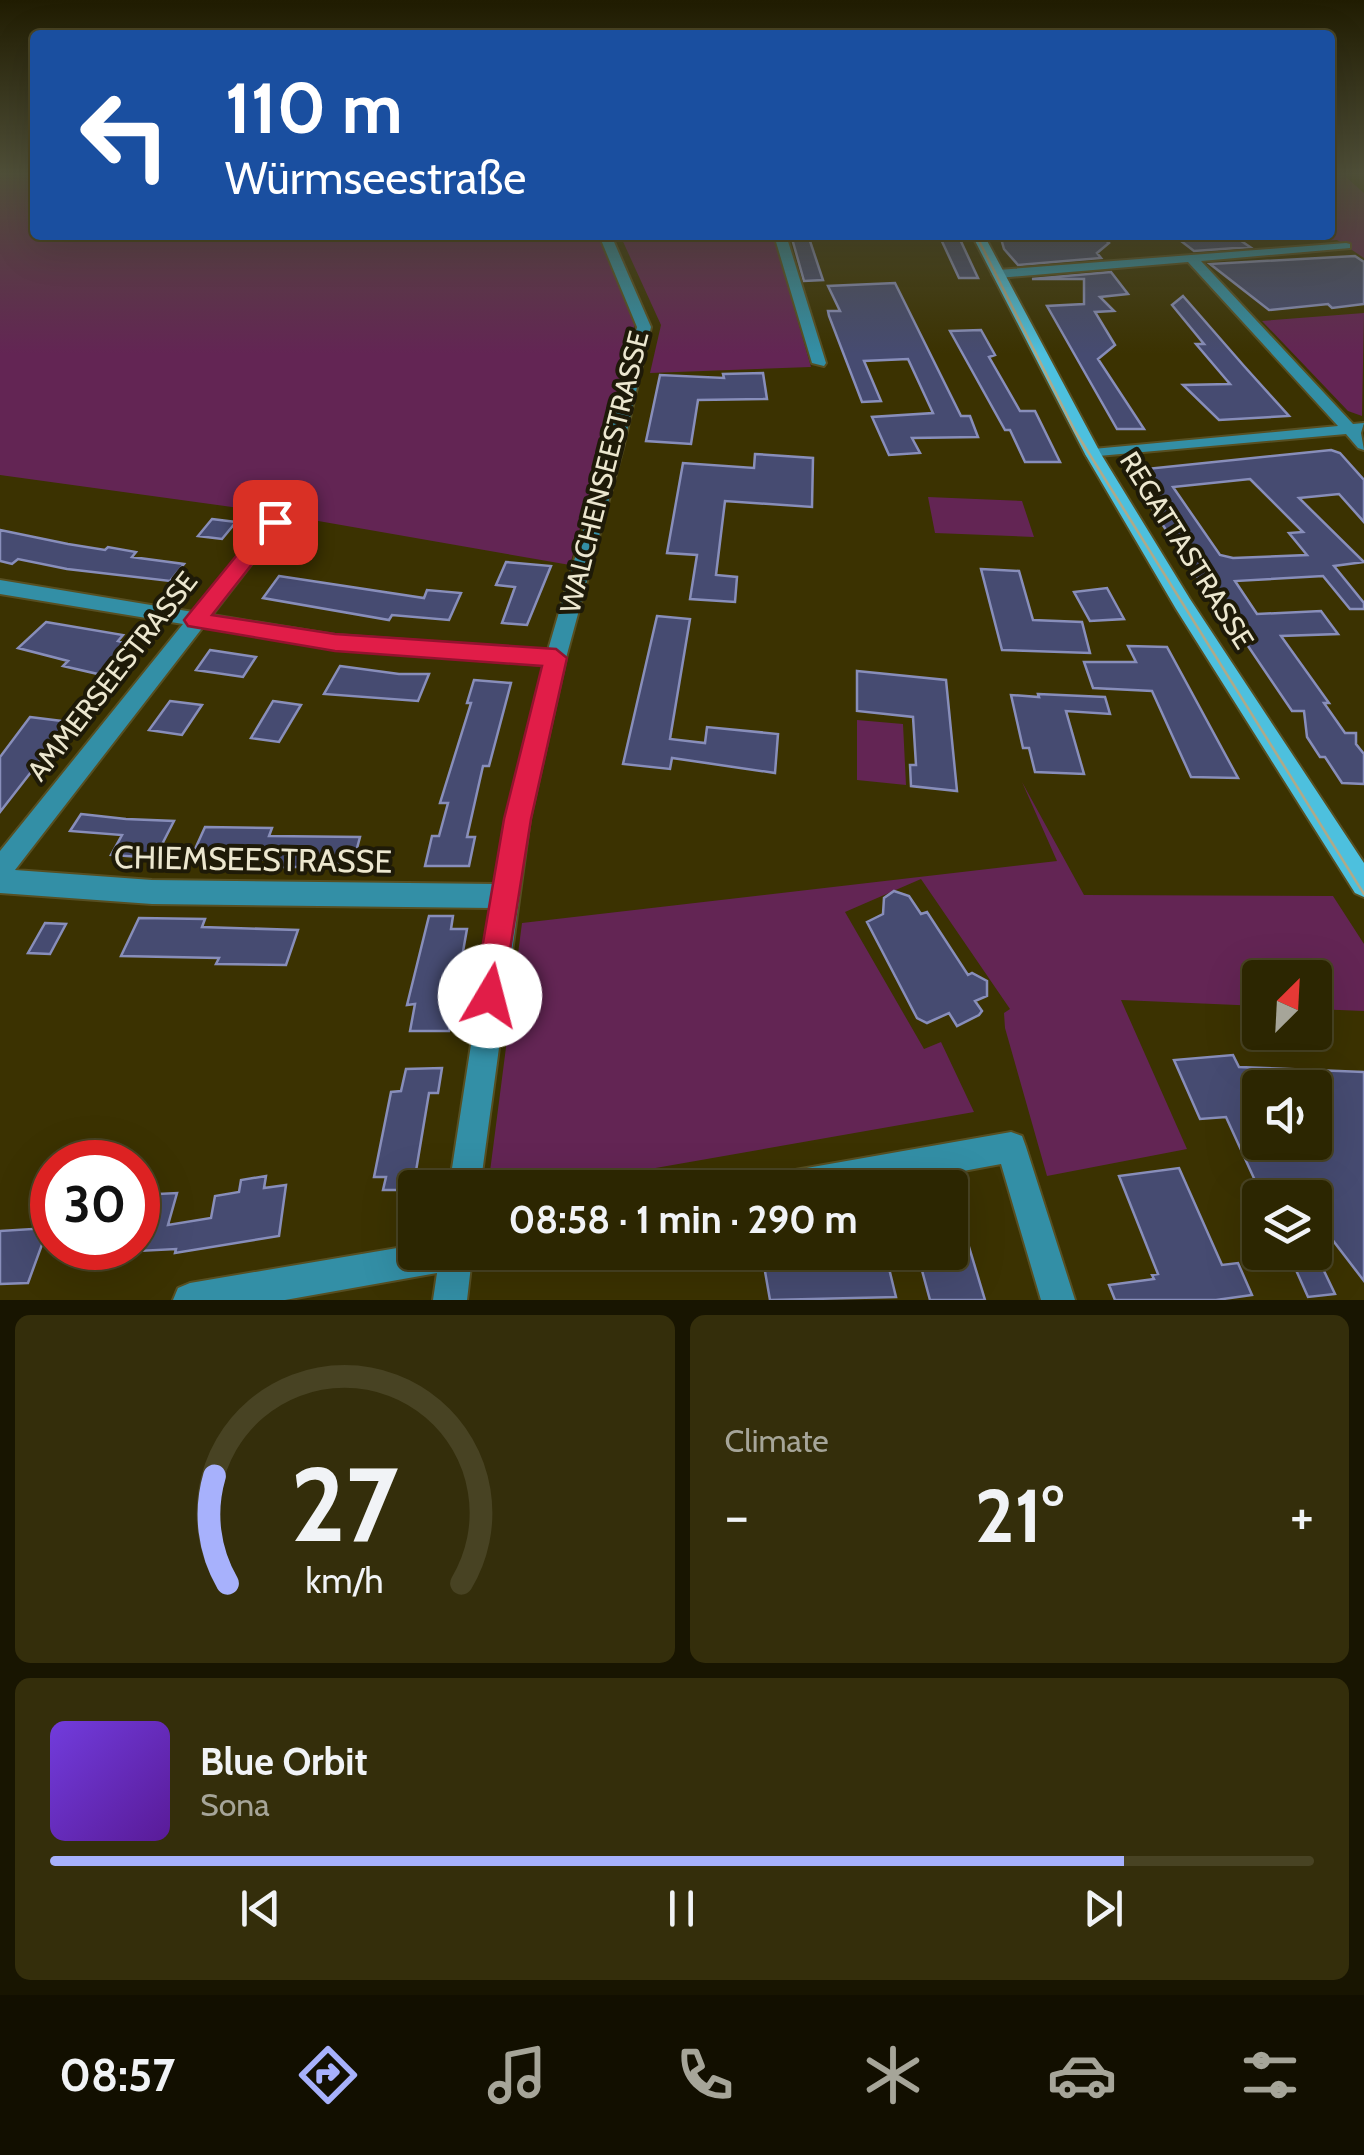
<!DOCTYPE html>
<meta charset="utf-8">
<style>
body{margin:0;font-family:Cabin,sans-serif;background:#342e0b;color:#f1f3f6;height:100vh;display:flex;flex-direction:column;font-size:38px;white-space:nowrap}
*{box-sizing:border-box;margin:0}
p{font-size:32px;color:#a6a599}
.icon{flex:none;width:55px;height:55px;fill:none;stroke:currentColor;stroke-width:2;stroke-linecap:round;stroke-linejoin:round}
.map{position:relative;height:1300px;overflow:hidden}
.side{display:flex;flex-direction:column;gap:15px;padding:15px;background:#181501;flex:1}
.side>*{flex:none}
.top-card{position:absolute;left:30px;top:30px;width:1305px;height:210px;border-radius:10px;box-shadow:0 10px 40px #0002,0 0 0 2px #484323;background:#1a4fa0;color:#fff;overflow:hidden}
.needle{width:65px;rotate:24deg}
.controls{position:absolute;left:1242px;top:960px;display:grid;gap:20px}
.controls a{display:grid;place-items:center;width:90px;height:90px;border-radius:10px;background:#2c2601;box-shadow:0 10px 40px #0002,0 0 0 2px #484323;font-size:50px}
.speed{position:absolute;left:30px;top:1140px;display:flex;gap:20px;font-size:50px;font-weight:700;text-align:center}
.speed>*{display:grid;place-content:center;width:130px;height:130px;border-radius:50%;background:#2c2601;box-shadow:0 10px 40px #0002,0 0 0 2px #484323;line-height:1}
.speed .limit{border:15px solid #d22;background:#fff;color:#111}
.pin{position:absolute;display:grid;place-items:center;width:85px;height:85px;color:#fff;margin:-42px;border-radius:20px;box-shadow:0 5px 15px #0006}
.me{position:absolute;width:110px;margin:-55px;rotate:8deg;stroke-linejoin:round;filter:drop-shadow(0 0 8px #0008)}
.turn{display:flex;align-items:center;gap:35px;height:210px;padding:0 30px;font-size:45px}
.turn .icon{width:130px;height:130px;stroke-width:2.5}
.turn b{display:block;font-size:70px;line-height:85px}
.big{font-size:75px;font-weight:800;line-height:1.1}
.side .tile{flex:1;display:flex;flex-direction:column;justify-content:center;gap:15px;min-width:0;padding:0 35px;border-radius:15px;background:#342e0b}
.side .dial{align-items:center;gap:0}
.dial svg{height:260px;overflow:visible;fill:none;stroke:#484323;stroke-width:7;stroke-linecap:round;text-anchor:middle}
.dial text{fill:#f1f3f6;stroke:none}
.song{display:flex;align-items:center;gap:30px}
.cover{width:120px;height:120px;border-radius:15px;background:linear-gradient(135deg,hsl(260 70% 55%),hsl(270 70% 35%))}
.played{height:10px;border-radius:5px;background:linear-gradient(90deg,#a7b1fc 85%,#484323 85%)}
.keys{display:flex;justify-content:space-around;direction:ltr}
.heat{display:flex;justify-content:space-between;align-items:center;font-size:55px;direction:ltr}
.side .tiles{flex:1;display:grid;gap:15px;grid-template-columns:1fr 1fr}
.tile:last-child{grid-column:span 2}
.trip{position:absolute;left:398px;top:1170px;width:570px;height:100px;border-radius:10px;background:#2c2601;box-shadow:0 10px 40px #0002,0 0 0 2px #484323;font-weight:800;line-height:100px;text-align:center}
.dock{display:flex;height:160px;justify-content:space-around;align-items:center;background:#120f00;color:#a6a599}
.dock .icon{width:70px;height:70px}
.dock .selected{color:#a7b1fc}
.dock b{font-size:45px;color:#f1f3f6}
.map>svg:first-child{display:block}
</style>
<div class="map">
<svg width="1364" height="1300" viewBox="0 0 1364 1300">
<rect width="100%" height="100%" fill="#3b3201"/>
<path fill="#632554" d="M 0,172 L 35,172 L 35,235 L 599,235 L 635,324 L 570,565 L 261,511 L 0,475 Z
M 1330,172 L 1349,172 L 1346,177 L 1364,193 L 1364,258 L 1337,240 L 1308,242 L 1297,235 L 1330,235 Z
M 620,235 L 773,235 L 811,367 L 650,373 L 661,325 Z
M 1364,313 L 1362,416 L 1348,411 L 1262,321 Z
M 928,497 L 1022,501 L 1034,537 L 935,533 Z
M 857,720 L 903,724 L 906,785 L 857,780 Z
M 1022,782 L 1084,895 L 1333,896 L 1364,944 L 1364,1011 L 1315,1009 L 1315,978 L 1260,978 L 1260,1006 L 1121,1000 L 1187,1149 L 1047,1176 L 1005,1028 L 1004,1013 L 1010,1009 L 921,879 L 845,912 L 924,1049 L 941,1042 L 974,1112 L 547,1187 L 488,1187 L 522,923 L 1057,861 Z"/>
<path fill="#464b71" stroke="#888eba" stroke-width="2.5" fill-rule="evenodd" d="M 791,235 L 808,235 L 823,280 L 804,281 Z
M 939,235 L 958,235 L 978,278 L 959,278 Z
M 1000,235 L 1100,235 L 1109,243 L 1097,253 L 1101,258 L 1018,265 L 1004,249 Z
M 1234,236 L 1250,247 L 1194,251 L 1181,241 Z
M 1355,256 L 1364,262 L 1364,304 L 1332,308 L 1328,304 L 1269,310 L 1210,264 Z
M 1111,272 L 1128,294 L 1100,297 L 1114,311 L 1095,312 L 1115,345 L 1098,359 L 1144,429 L 1117,429 L 1047,306 L 1084,304 L 1084,279 L 1032,279 Z
M 895,283 L 961,416 L 970,416 L 978,437 L 912,438 L 920,453 L 889,455 L 872,417 L 933,413 L 908,359 L 864,361 L 881,401 L 862,402 L 829,316 L 828,311 L 840,311 L 828,286 Z
M 1183,296 L 1244,366 L 1289,416 L 1219,420 L 1183,385 L 1230,384 L 1196,344 L 1204,344 L 1172,305 Z
M 981,330 L 995,355 L 989,357 L 1020,411 L 1035,411 L 1060,462 L 1025,462 L 1010,430 L 1005,430 L 950,331 Z
M 763,373 L 767,399 L 698,400 L 691,444 L 646,441 L 660,375 L 724,378 L 723,374 Z
M 1331,450 L 1340,453 L 1364,480 L 1364,522 L 1339,494 L 1299,498 L 1364,562 L 1334,566 L 1364,603 L 1364,609 L 1350,609 L 1323,576 L 1235,581 L 1257,614 L 1321,611 L 1338,634 L 1281,636 L 1329,703 L 1324,703 L 1345,733 L 1356,733 L 1356,744 L 1364,754 L 1364,784 L 1342,783 L 1325,757 L 1320,757 L 1307,737 L 1304,711 L 1292,711 L 1246,643 L 1241,643 L 1127,471 ZM 1250,479 L 1303,532 L 1289,533 L 1307,555 L 1233,558 L 1220,555 L 1173,487 Z
M 755,454 L 813,458 L 812,507 L 725,501 L 716,575 L 737,577 L 735,602 L 690,599 L 697,555 L 667,553 L 683,463 L 754,468 Z
M 212,519 L 236,522 L 222,539 L 198,536 Z
M 0,530 L 68,544 L 105,550 L 108,547 L 136,552 L 132,557 L 184,564 L 170,581 L 67,569 L 18,559 L 12,564 L 0,561 Z
M 506,562 L 551,566 L 527,625 L 502,623 L 515,587 L 496,585 Z
M 981,569 L 1019,571 L 1033,620 L 1082,622 L 1090,653 L 1002,650 Z
M 279,576 L 424,598 L 427,590 L 461,593 L 449,620 L 392,615 L 389,620 L 263,598 Z
M 1107,588 L 1124,619 L 1090,621 L 1074,592 Z
M 657,616 L 690,619 L 670,739 L 705,743 L 707,727 L 778,734 L 775,773 L 672,758 L 670,769 L 623,764 Z
M 46,622 L 123,635 L 118,641 L 126,643 L 98,674 L 63,666 L 68,661 L 18,648 Z
M 1128,646 L 1167,647 L 1238,778 L 1191,777 L 1152,691 L 1093,688 L 1084,662 L 1136,662 Z
M 210,650 L 256,657 L 243,677 L 196,670 Z
M 340,666 L 399,674 L 429,674 L 418,701 L 324,694 Z
M 857,671 L 946,680 L 957,791 L 911,786 L 910,765 L 916,765 L 913,717 L 857,711 Z
M 474,680 L 511,683 L 489,766 L 483,766 L 467,837 L 475,837 L 469,866 L 425,866 L 432,836 L 439,836 L 448,803 L 440,803 L 471,703 L 467,703 Z
M 1038,694 L 1105,697 L 1110,714 L 1066,711 L 1084,774 L 1035,772 L 1029,748 L 1023,748 L 1011,695 L 1039,697 Z
M 170,701 L 202,705 L 182,735 L 149,730 Z
M 273,701 L 301,705 L 279,742 L 251,738 Z
M 30,717 L 70,722 L 0,812 L 0,757 Z
M 81,814 L 126,819 L 174,821 L 155,858 L 111,855 L 122,835 L 70,831 Z
M 205,827 L 272,828 L 269,836 L 360,837 L 352,867 L 275,867 L 277,860 L 191,858 Z
M 894,891 L 909,896 L 921,914 L 927,912 L 968,975 L 972,973 L 987,981 L 987,996 L 975,1001 L 982,1011 L 979,1015 L 957,1026 L 949,1013 L 927,1023 L 917,1018 L 867,922 L 883,914 L 884,898 Z
M 429,916 L 453,916 L 451,929 L 467,929 L 449,1031 L 410,1031 L 415,1004 L 407,1005 Z
M 139,918 L 205,919 L 202,927 L 298,930 L 286,965 L 216,964 L 219,958 L 121,956 Z
M 45,923 L 66,924 L 50,954 L 28,953 Z
M 1233,1055 L 1239,1067 L 1364,1072 L 1364,1281 L 1315,1217 L 1315,1198 L 1300,1198 L 1295,1190 L 1283,1198 L 1263,1198 L 1226,1117 L 1200,1119 L 1174,1060 ZM 1260,1088 L 1315,1088 L 1315,1142 L 1260,1142 Z
M 442,1068 L 438,1093 L 429,1093 L 415,1177 L 404,1177 L 401,1190 L 383,1190 L 386,1177 L 374,1177 L 391,1092 L 401,1091 L 406,1069 Z
M 1179,1168 L 1222,1265 L 1238,1263 L 1252,1295 L 1216,1300 L 1115,1300 L 1109,1285 L 1154,1279 L 1152,1275 L 1158,1274 L 1119,1176 Z
M 266,1176 L 264,1188 L 286,1185 L 279,1236 L 175,1253 L 176,1249 L 138,1251 L 138,1195 L 177,1193 L 168,1225 L 211,1218 L 215,1196 L 239,1192 L 241,1180 Z
M 954,1197 L 985,1300 L 930,1300 L 917,1252 L 950,1252 L 950,1198 Z
M 48,1228 L 28,1283 L 0,1284 L 0,1231 Z
M 798,1252 L 885,1252 L 896,1297 L 770,1300 L 763,1260 Z
M 1288,1252 L 1315,1252 L 1335,1294 L 1308,1297 Z"/>
<g fill="none" stroke-linecap="round" stroke-linejoin="round">
<g stroke="#574f22" stroke-width="4">
<path id="minor" d="M 599,235 L 611,235 L 651,327 L 623,448 L 566,658 L 530,819 L 480,1188 L 449,1188 L 492,908 L 152,904 L 0,893 L 0,851 L 183,624 L 0,594 L 0,580 L 193,612 L 269,518 L 275,516 L 284,522 L 281,526 L 212,615 L 335,635 L 548,650 L 607,448 L 637,327 ZM 203,627 L 335,649 L 544,665 L 506,819 L 496,884 L 152,880 L 15,870 Z
M 774,235 L 786,235 L 826,363 L 824,366 L 812,363 Z
M 1346,243 L 1350,244 L 1350,248 L 1201,261 L 1353,424 L 1364,423 L 1361,433 L 1364,450 L 1358,448 L 1346,434 L 1087,457 L 1085,454 L 1093,449 L 1338,426 L 1188,262 L 998,278 L 992,274 L 998,270 Z
M 1011,1132 L 1022,1136 L 1026,1147 L 1075,1300 L 1041,1300 L 1001,1164 L 872,1188 L 769,1188 L 773,1177 L 784,1172 Z
M 415,1245 L 415,1252 L 482,1252 L 477,1263 L 471,1266 L 467,1300 L 433,1300 L 437,1273 L 285,1300 L 173,1300 L 178,1288 L 190,1283 Z"/>
</g>
<g stroke="#574f22" stroke-width="4">
<path id="secondary" d="M 972,235 L 984,235 L 1101,454 L 1190,599 L 1364,863 L 1364,897 L 1355,893 L 1176,609 L 1085,454 Z"/>
</g>
<use href="#minor" fill="#338fa6" fill-rule="evenodd"/>
<use href="#secondary" fill="#4dc0de" fill-rule="evenodd"/>
<path stroke="#afa988" stroke-width="2.5" d="M 976,235 L 1075,431 L 1364,894"/>
</g>
<linearGradient id="sky" x2="0" y2="1"><stop stop-color="#201c01"/><stop offset="0.49" stop-color="#4f4f38"/><stop offset="1" stop-color="#4f4f38" stop-opacity="0"/></linearGradient>
<rect width="1364" height="354" fill="url(#sky)"/>
<path fill="#e11d48" stroke="#92132f" stroke-width="2.5" d="M 275,515 L 285,522 L 212,615 L 335,634 L 556,649 L 567,658 L 531,819 L 501,1006 L 490,1011 L 479,1006 L 474,996 L 504,819 L 542,666 L 335,651 L 188,626 L 184,620 L 188,615 L 268,517 Z"/>
<g text-anchor="middle" dominant-baseline="central" stroke-width="8" stroke-linejoin="round" paint-order="stroke">
<g font-size="28" fill="#ece7cf" stroke="#1e1a08">
<text transform="translate(604 472) rotate(-76)">WALCHENSEESTRASSE</text>
<text transform="translate(1187 550) rotate(58)">REGATTASTRASSE</text>
<text transform="translate(112 676) rotate(-52)">AMMERSEESTRASSE</text>
</g>
<g font-size="32" fill="#ece7cf" stroke="#1e1a08">
<text transform="translate(253 859) rotate(1)">CHIEMSEESTRASSE</text>
</g>
</g>
</svg>
<div class="controls">
<a><svg class="needle" viewBox="-14 -14 28 28"><path d="M0-13l5 13h-10z" fill="#e53935"/><path d="M0 13l5-13h-10z" fill="#a6a599"/></svg></a>
<a><svg class="icon" aria-label="sound" viewBox="0 0 24 24"><path d="M4 9h4l5-4v14l-5-4H4zM17 9q2 3 0 6"/></svg></a>
<a><svg class="icon" aria-label="layers" viewBox="0 0 24 24"><path d="M12 4l9 5-9 5-9-5zM3 14l9 5 9-5"/></svg></a>
</div>
<div class="speed"><div class="limit">30</div></div>
<div class="pin" style="left:275px;top:522px;background:#d93025"><svg class="icon" aria-label="arrive" viewBox="0 0 24 24"><path d="M6 21V4h12l-3 4 3 4H6"/></svg></div>
<svg class="me" style="left:490px;top:996px" viewBox="-20 -20 40 40"><circle r="19" fill="#fff"/><path d="M0-13L10 11 0 6-10 11z" fill="#e11d48"/></svg>
<div class="trip">08:58 · 1 min · 290 m</div>
<div class="top-card">
<div class="turn"><svg class="icon" aria-label="left" viewBox="0 0 24 24"><path d="M17 20v-9H6M10 6l-5 5 5 5"/></svg><div><b>110 m</b>Würmseestraße</div></div>
</div>
</div>
<section class="side">
<div class="tiles">
<div class="tile dial"><svg viewBox="0 0 100 80">
<path d="M14 69A42 42 0 1 1 86 69"/>
<path d="M14 69A42 42 0 0 1 10 36" stroke="#a7b1fc"/>
<text x="50" y="56" font-size="32" font-weight="700">27</text>
<text x="50" y="72" font-size="11">km/h</text>
</svg></div>
<div class="tile"><p>Climate</p>
<div class="heat"><a>−</a><b class="big">21°</b><a>+</a></div>
</div>
<div class="tile">
<div class="song"><i class="cover"></i><div><b>Blue Orbit</b><p>Sona</p></div></div>
<div class="played"></div>
<div class="keys"><svg class="icon" aria-label="previous" viewBox="0 0 24 24"><path d="M18 5L8 12l10 7zM5 5v14"/></svg><svg class="icon" aria-label="pause" viewBox="0 0 24 24"><path d="M8 5v14M16 5v14"/></svg><svg class="icon" aria-label="next" viewBox="0 0 24 24"><path d="M6 5l10 7-10 7zM19 5v14"/></svg></div>
</div>
</div>
</section>
<nav class="dock">
<b>08:57</b>
<svg class="icon selected" aria-label="directions" viewBox="0 0 24 24"><path d="M12 3l9 9-9 9-9-9zM9 14v-3h6M13 9l2 2-2 2"/></svg>
<svg class="icon" aria-label="music" viewBox="0 0 24 24"><path d="M9 18V5l10-2v13"/><circle cx="6" cy="18" r="3"/><circle cx="16" cy="16" r="3"/></svg>
<svg class="icon" aria-label="phone" viewBox="0 0 24 24"><path d="M5 4h4l2 5-3 2q2 4 5 5l2-3 5 2v4C11 20 4 13 5 4z"/></svg>
<svg class="icon" aria-label="climate" viewBox="0 0 24 24"><path d="M12 3v18M4 7l16 10M4 17L20 7"/></svg>
<svg class="icon" aria-label="car" viewBox="0 0 24 24"><path d="M5 17H2v-5l4-1 3-4h7l3 4 3 1v5h-3M9 17h6M6 11h13"/><circle cx="7" cy="17" r="2"/><circle cx="17" cy="17" r="2"/></svg>
<svg class="icon" aria-label="filters" viewBox="0 0 24 24"><path d="M4 7h16M4 17h16"/><circle cx="9" cy="7" r="2"/><circle cx="15" cy="17" r="2"/></svg>
</nav>
